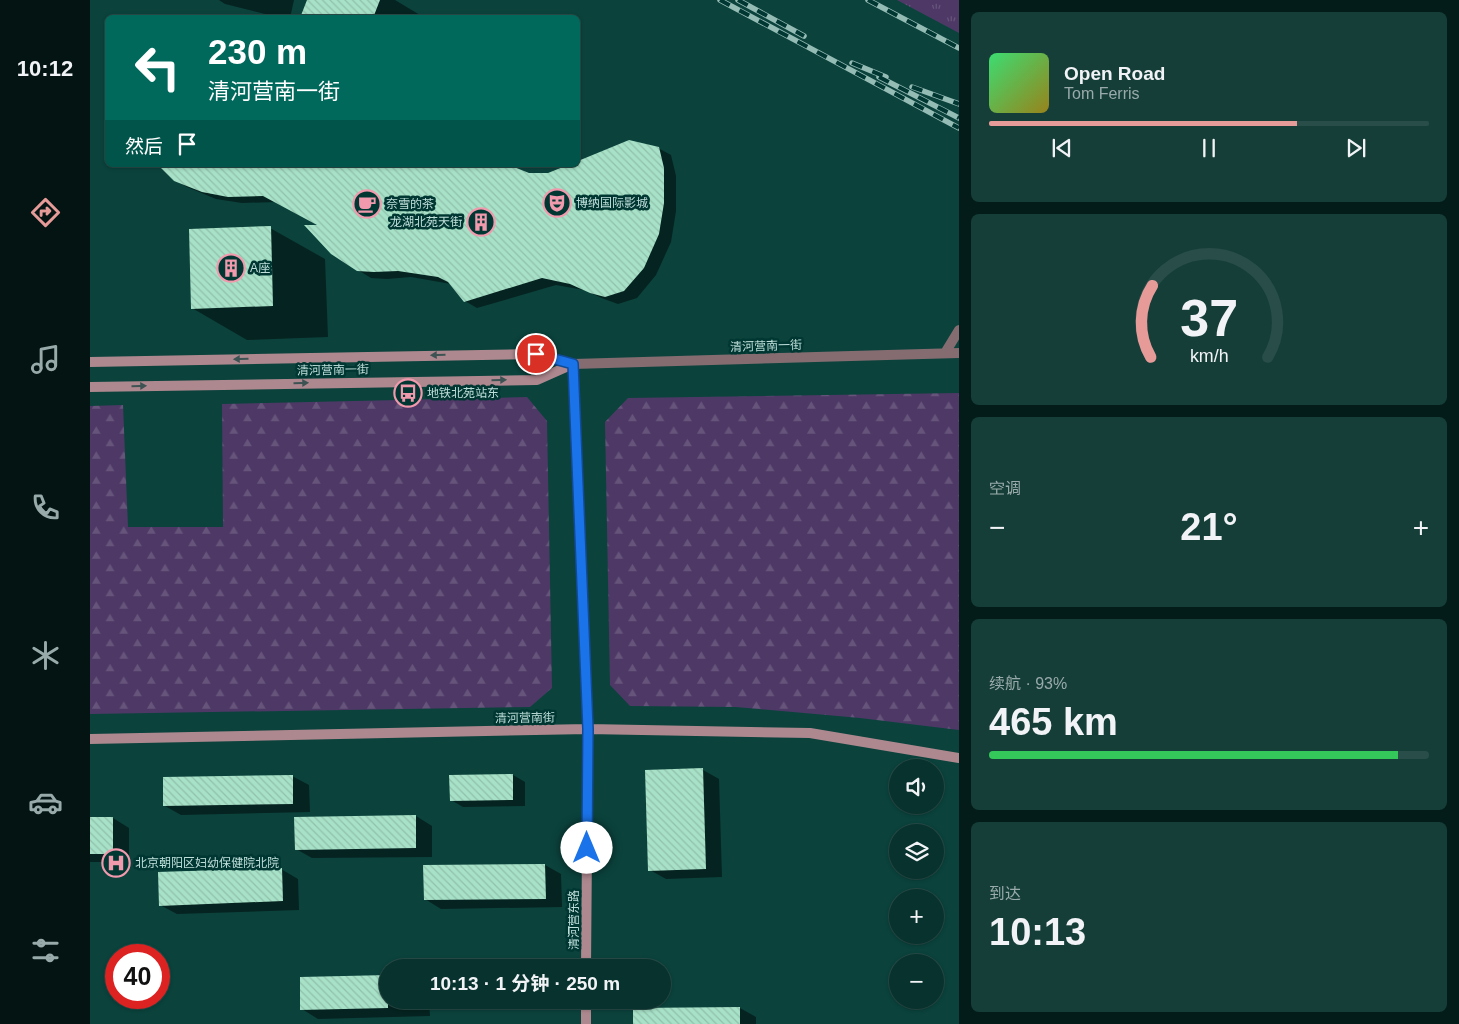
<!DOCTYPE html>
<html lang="zh">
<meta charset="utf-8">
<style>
body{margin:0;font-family:Helvetica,"Noto Sans SC",sans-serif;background:#163e39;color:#f1f3f6;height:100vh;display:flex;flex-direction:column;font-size:19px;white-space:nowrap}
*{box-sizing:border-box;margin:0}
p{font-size:16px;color:#98aaaa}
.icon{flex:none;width:28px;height:28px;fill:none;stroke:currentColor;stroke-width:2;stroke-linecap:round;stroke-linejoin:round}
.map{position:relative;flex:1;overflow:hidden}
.side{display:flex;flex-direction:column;gap:12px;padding:12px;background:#041c19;width:500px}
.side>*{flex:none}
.top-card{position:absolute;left:15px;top:15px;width:475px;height:152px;border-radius:8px;box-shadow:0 1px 4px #0004,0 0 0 1px #294d49;background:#00695c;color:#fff;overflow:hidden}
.tools{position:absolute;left:799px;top:759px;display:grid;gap:10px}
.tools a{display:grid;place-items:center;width:55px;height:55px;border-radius:50%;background:#08322d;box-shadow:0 1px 4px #0004,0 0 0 1px #294d49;font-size:25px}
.speed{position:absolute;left:15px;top:944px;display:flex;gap:10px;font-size:25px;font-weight:700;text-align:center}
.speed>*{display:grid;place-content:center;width:65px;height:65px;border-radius:50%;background:#08322d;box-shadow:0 1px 4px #0004,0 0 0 1px #294d49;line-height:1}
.speed .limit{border:8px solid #d22;background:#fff;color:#111}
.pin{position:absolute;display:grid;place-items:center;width:42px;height:42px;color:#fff;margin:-21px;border:2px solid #fff;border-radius:50%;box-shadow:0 1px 5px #0007}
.me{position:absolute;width:55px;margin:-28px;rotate:0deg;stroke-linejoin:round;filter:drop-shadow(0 0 4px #0008)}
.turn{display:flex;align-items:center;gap:18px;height:105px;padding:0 20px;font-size:22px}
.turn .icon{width:65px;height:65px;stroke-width:2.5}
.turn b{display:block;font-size:35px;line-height:42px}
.then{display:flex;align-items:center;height:48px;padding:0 20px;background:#0003;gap:10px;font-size:19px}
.big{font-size:38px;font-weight:700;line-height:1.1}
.side .tile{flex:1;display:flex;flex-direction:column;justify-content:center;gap:8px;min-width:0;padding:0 18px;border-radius:8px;background:#163e39}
.side .dial{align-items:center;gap:0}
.dial svg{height:130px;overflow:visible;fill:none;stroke:#294d49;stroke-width:7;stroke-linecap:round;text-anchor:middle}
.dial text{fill:#f1f3f6;stroke:none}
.song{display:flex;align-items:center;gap:15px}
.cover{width:60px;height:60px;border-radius:8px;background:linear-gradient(135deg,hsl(140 70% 55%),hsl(50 70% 35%))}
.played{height:5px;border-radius:2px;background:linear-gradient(90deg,#e69b98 70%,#294d49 70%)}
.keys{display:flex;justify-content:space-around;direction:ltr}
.heat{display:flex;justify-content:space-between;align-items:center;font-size:28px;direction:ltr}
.charge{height:8px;border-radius:4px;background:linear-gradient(90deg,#34c759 93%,#294d49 0)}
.trip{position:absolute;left:289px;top:959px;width:292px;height:50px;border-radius:25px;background:#08322d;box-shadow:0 1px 4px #0004,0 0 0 1px #294d49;font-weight:700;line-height:50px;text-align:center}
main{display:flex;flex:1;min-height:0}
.dock{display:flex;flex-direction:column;width:90px;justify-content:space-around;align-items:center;background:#031412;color:#98aaaa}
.dock .icon{width:35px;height:35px}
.dock .selected{color:#e69b98}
.dock b{font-size:22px;color:#f1f3f6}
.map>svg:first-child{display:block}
</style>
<main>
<nav class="dock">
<b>10:12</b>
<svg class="icon selected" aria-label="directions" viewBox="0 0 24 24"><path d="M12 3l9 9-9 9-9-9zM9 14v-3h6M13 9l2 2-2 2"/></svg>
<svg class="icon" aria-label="music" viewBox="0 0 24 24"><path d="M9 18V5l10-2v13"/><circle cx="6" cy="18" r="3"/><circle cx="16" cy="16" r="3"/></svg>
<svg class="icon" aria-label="phone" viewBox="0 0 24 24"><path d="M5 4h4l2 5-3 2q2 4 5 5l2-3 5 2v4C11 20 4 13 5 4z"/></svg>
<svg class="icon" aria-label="climate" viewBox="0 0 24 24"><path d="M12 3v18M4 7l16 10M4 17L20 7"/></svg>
<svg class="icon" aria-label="car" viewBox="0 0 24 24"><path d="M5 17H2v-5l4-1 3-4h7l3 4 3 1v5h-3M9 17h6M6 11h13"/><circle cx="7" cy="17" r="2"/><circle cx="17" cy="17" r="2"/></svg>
<svg class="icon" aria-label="filters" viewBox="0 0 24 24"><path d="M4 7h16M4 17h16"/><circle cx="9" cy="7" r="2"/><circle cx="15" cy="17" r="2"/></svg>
</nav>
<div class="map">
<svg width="869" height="1024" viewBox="0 0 869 1024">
<defs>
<pattern id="grass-tufts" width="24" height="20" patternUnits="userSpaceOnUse" patternTransform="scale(1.25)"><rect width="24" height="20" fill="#4e3866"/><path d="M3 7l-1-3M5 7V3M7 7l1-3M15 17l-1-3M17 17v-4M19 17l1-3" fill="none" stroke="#66547b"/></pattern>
<pattern id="forest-firs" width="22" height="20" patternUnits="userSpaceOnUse" patternTransform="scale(1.25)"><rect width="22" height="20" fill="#4e3866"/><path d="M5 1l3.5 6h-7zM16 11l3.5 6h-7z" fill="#66547b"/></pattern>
<pattern id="building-back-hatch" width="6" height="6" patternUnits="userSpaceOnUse" patternTransform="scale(1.25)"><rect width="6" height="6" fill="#a7e1c7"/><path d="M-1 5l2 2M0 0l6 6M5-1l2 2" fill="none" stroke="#91c1ac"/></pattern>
</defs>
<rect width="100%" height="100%" fill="#0b423c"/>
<path fill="url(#grass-tufts)" d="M 807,0 L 869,0 L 869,33 Z"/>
<path fill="url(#forest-firs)" d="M 869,393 L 869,730 L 770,718 L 646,707 L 540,706 L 520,685 L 515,422 L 538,398 Z
M 437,397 L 457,421 L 462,688 L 440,707 L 0,714 L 0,406 L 33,405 L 38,527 L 133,527 L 132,404 Z"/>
<path fill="#0007" d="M 129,0 L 204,0 L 200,18 L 191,18 L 135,4 Z
M 218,0 L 305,0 L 335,18 L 211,18 Z
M 539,142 L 568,148 L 581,155 L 586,176 L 586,211 L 581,242 L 566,275 L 547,298 L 528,304 L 514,299 L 494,290 L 466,285 L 387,308 L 375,301 L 361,284 L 321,277 L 297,279 L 281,278 L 268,270 L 231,226 L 187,202 L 152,203 L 126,199 L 97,187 L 85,180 L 78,165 L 415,165 L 439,174 L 458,174 L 481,165 L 488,165 L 488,162 Z
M 180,228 L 235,259 L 238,337 L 157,340 L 102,308 Z
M 613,770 L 629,779 L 632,877 L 576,879 L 560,870 Z
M 423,775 L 435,782 L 435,806 L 373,807 L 361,800 Z
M 202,776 L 219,785 L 220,812 L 91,815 L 75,806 Z
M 326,816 L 342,826 L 342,857 L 222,858 L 206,849 Z
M 0,818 L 23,818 L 39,828 L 39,862 L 0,862 Z
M 455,865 L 471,874 L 472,907 L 351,909 L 335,899 L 334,866 Z
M 191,869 L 208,879 L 209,910 L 87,914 L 70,905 Z
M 298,1000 L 339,1000 L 340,1016 L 228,1019 L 212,1009 Z
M 650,1008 L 666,1017 L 666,1024 L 544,1024 Z"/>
<path fill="url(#building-back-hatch)" d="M 217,0 L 290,0 L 283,18 L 210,18 Z
M 539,140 L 569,147 L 574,168 L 574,203 L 569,234 L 554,268 L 534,291 L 515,297 L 500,293 L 480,284 L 452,278 L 374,302 L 358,282 L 348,277 L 308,271 L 284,272 L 267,271 L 241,254 L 214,225 L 227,225 L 173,196 L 138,197 L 112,192 L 84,181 L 68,165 L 419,165 L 439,173 L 458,173 L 478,165 L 488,165 L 488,161 Z
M 181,226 L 183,306 L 101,309 L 99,229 Z
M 613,768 L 616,869 L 558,871 L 555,770 Z
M 423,774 L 423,800 L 360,801 L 359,775 Z
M 203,775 L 203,804 L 73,806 L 73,777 Z
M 326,815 L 326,848 L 205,850 L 204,817 Z
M 0,817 L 23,817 L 23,854 L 0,854 Z
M 455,864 L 456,899 L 334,900 L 333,865 Z
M 192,868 L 193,901 L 69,906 L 68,872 Z
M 298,975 L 298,1008 L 210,1010 L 210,977 Z
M 650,1007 L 650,1024 L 543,1024 L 543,1008 Z"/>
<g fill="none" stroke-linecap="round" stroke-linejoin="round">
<path stroke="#846c70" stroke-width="10" d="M 855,353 L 869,330
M 483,364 L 869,353"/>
<path stroke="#ae888f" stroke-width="10" d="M 0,362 L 446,354 L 483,364
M 483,364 L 498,729 L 496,968
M 0,387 L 447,380 L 483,364
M 0,739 L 498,729 L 720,733 L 869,758
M 496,1024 L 496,1000"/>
<g stroke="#95bbb5" stroke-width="5.5">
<path id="rail" d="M 630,0 L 869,128
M 648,0 L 714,36
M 778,0 L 869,48
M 762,63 L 796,77
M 789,77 L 869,118
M 822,87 L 869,104"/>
</g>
<use href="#rail" stroke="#003732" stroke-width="4" stroke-dasharray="11" stroke-linecap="butt"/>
</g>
<defs><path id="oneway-solid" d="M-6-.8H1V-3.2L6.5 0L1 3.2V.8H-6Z" transform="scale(1.25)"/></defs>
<g fill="#3d5353">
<use href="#oneway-solid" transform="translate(348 355) rotate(179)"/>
<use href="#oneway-solid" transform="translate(151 359) rotate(179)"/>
<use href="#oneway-solid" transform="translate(409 380) rotate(-1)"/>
<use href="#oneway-solid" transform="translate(211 383) rotate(-1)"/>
<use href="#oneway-solid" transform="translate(49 386) rotate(-1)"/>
</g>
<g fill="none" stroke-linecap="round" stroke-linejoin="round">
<g stroke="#114b97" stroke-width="12">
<path id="route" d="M 446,354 L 483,364 L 498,729 L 497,848"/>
</g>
<use href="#route" stroke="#1a73e8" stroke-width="9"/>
</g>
<defs>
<g id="theatre-ring" transform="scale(1.4375)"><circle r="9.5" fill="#003732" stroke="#f29aad" stroke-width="1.5"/><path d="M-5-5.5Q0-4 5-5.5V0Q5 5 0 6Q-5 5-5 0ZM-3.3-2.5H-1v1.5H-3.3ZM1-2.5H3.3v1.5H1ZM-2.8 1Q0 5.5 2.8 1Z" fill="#f29aad"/></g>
<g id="cafe-ring" transform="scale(1.4375)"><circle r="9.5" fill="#003732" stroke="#f29aad" stroke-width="1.5"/><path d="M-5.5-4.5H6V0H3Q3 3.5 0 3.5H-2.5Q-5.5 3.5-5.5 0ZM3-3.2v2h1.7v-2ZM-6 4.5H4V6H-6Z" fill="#f29aad"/></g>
<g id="building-ring" transform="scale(1.4375)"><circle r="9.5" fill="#003732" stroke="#f29aad" stroke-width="1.5"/><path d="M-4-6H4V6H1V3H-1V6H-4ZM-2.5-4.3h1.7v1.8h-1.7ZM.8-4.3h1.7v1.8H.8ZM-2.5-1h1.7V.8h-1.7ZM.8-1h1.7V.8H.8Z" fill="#f29aad"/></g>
<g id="bus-ring" transform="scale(1.4375)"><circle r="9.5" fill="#003732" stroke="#f29aad" stroke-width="1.5"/><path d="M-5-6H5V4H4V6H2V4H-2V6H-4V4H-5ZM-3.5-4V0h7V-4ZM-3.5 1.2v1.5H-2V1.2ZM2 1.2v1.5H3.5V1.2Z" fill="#f29aad"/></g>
<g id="hospital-ring" transform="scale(1.4375)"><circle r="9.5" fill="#003732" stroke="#f29aad" stroke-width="1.5"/><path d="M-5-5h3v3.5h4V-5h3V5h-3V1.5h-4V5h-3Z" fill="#f29aad"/></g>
</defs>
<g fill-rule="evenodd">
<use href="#theatre-ring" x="467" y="203"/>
<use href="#cafe-ring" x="277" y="204"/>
<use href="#building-ring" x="391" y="222"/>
<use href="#building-ring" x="141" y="268"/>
<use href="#bus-ring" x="318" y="393"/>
<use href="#hospital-ring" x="26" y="863"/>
</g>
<g text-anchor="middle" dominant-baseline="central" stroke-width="5" stroke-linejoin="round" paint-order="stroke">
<g font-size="12" fill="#bfdfda" stroke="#003732" text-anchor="start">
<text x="486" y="203">博纳国际影城</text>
<text x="296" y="204">奈雪的茶</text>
<text x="372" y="222" text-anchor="end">龙湖北苑天街</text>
<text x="160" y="268">A座</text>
<text x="337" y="393">地铁北苑站东</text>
<text x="45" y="863">北京朝阳区妇幼保健院北院</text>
</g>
<g font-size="12" fill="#bfdfda" stroke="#003732">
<text transform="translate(676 346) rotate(-2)">清河营南一街</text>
<text transform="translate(243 370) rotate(-1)">清河营南一街</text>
<text transform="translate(435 718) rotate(-1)">清河营南街</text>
<text transform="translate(484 920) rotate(-90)">清河营东路</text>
</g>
</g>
</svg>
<div class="tools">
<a><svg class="icon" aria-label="sound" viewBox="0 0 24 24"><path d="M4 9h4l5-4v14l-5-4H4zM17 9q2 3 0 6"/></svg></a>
<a><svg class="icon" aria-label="layers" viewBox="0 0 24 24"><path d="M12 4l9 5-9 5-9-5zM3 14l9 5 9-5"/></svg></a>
<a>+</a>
<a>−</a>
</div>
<div class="speed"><div class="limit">40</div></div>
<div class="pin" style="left:446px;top:354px;background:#d93025"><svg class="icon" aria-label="arrive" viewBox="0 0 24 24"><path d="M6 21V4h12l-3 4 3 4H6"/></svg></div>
<svg class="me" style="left:497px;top:848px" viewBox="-20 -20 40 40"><circle r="19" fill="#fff"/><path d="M0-13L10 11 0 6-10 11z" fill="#1a73e8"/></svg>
<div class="trip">10:13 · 1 分钟 · 250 m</div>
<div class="top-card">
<div class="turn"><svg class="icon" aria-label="left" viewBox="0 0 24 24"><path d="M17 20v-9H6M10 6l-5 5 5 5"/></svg><div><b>230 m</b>清河营南一街</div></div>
<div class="then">然后<svg class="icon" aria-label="arrive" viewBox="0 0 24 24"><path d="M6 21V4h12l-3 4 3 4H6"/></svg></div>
</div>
</div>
<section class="side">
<div class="tile">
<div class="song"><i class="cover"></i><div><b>Open Road</b><p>Tom Ferris</p></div></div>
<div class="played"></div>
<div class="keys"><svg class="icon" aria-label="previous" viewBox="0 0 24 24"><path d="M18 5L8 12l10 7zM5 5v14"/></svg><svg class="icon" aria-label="pause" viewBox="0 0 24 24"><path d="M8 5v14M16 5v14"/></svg><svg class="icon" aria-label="next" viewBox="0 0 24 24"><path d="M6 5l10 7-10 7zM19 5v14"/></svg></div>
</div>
<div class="tile dial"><svg viewBox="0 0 100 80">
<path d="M14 69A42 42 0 1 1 86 69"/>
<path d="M14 69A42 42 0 0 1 15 25" stroke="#e69b98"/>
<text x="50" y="56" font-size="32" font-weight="700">37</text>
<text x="50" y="72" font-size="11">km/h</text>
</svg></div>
<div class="tile"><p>空调</p>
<div class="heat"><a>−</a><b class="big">21°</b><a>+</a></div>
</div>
<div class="tile"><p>续航 · 93%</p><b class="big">465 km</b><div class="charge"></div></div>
<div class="tile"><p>到达</p><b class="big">10:13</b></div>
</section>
</main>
